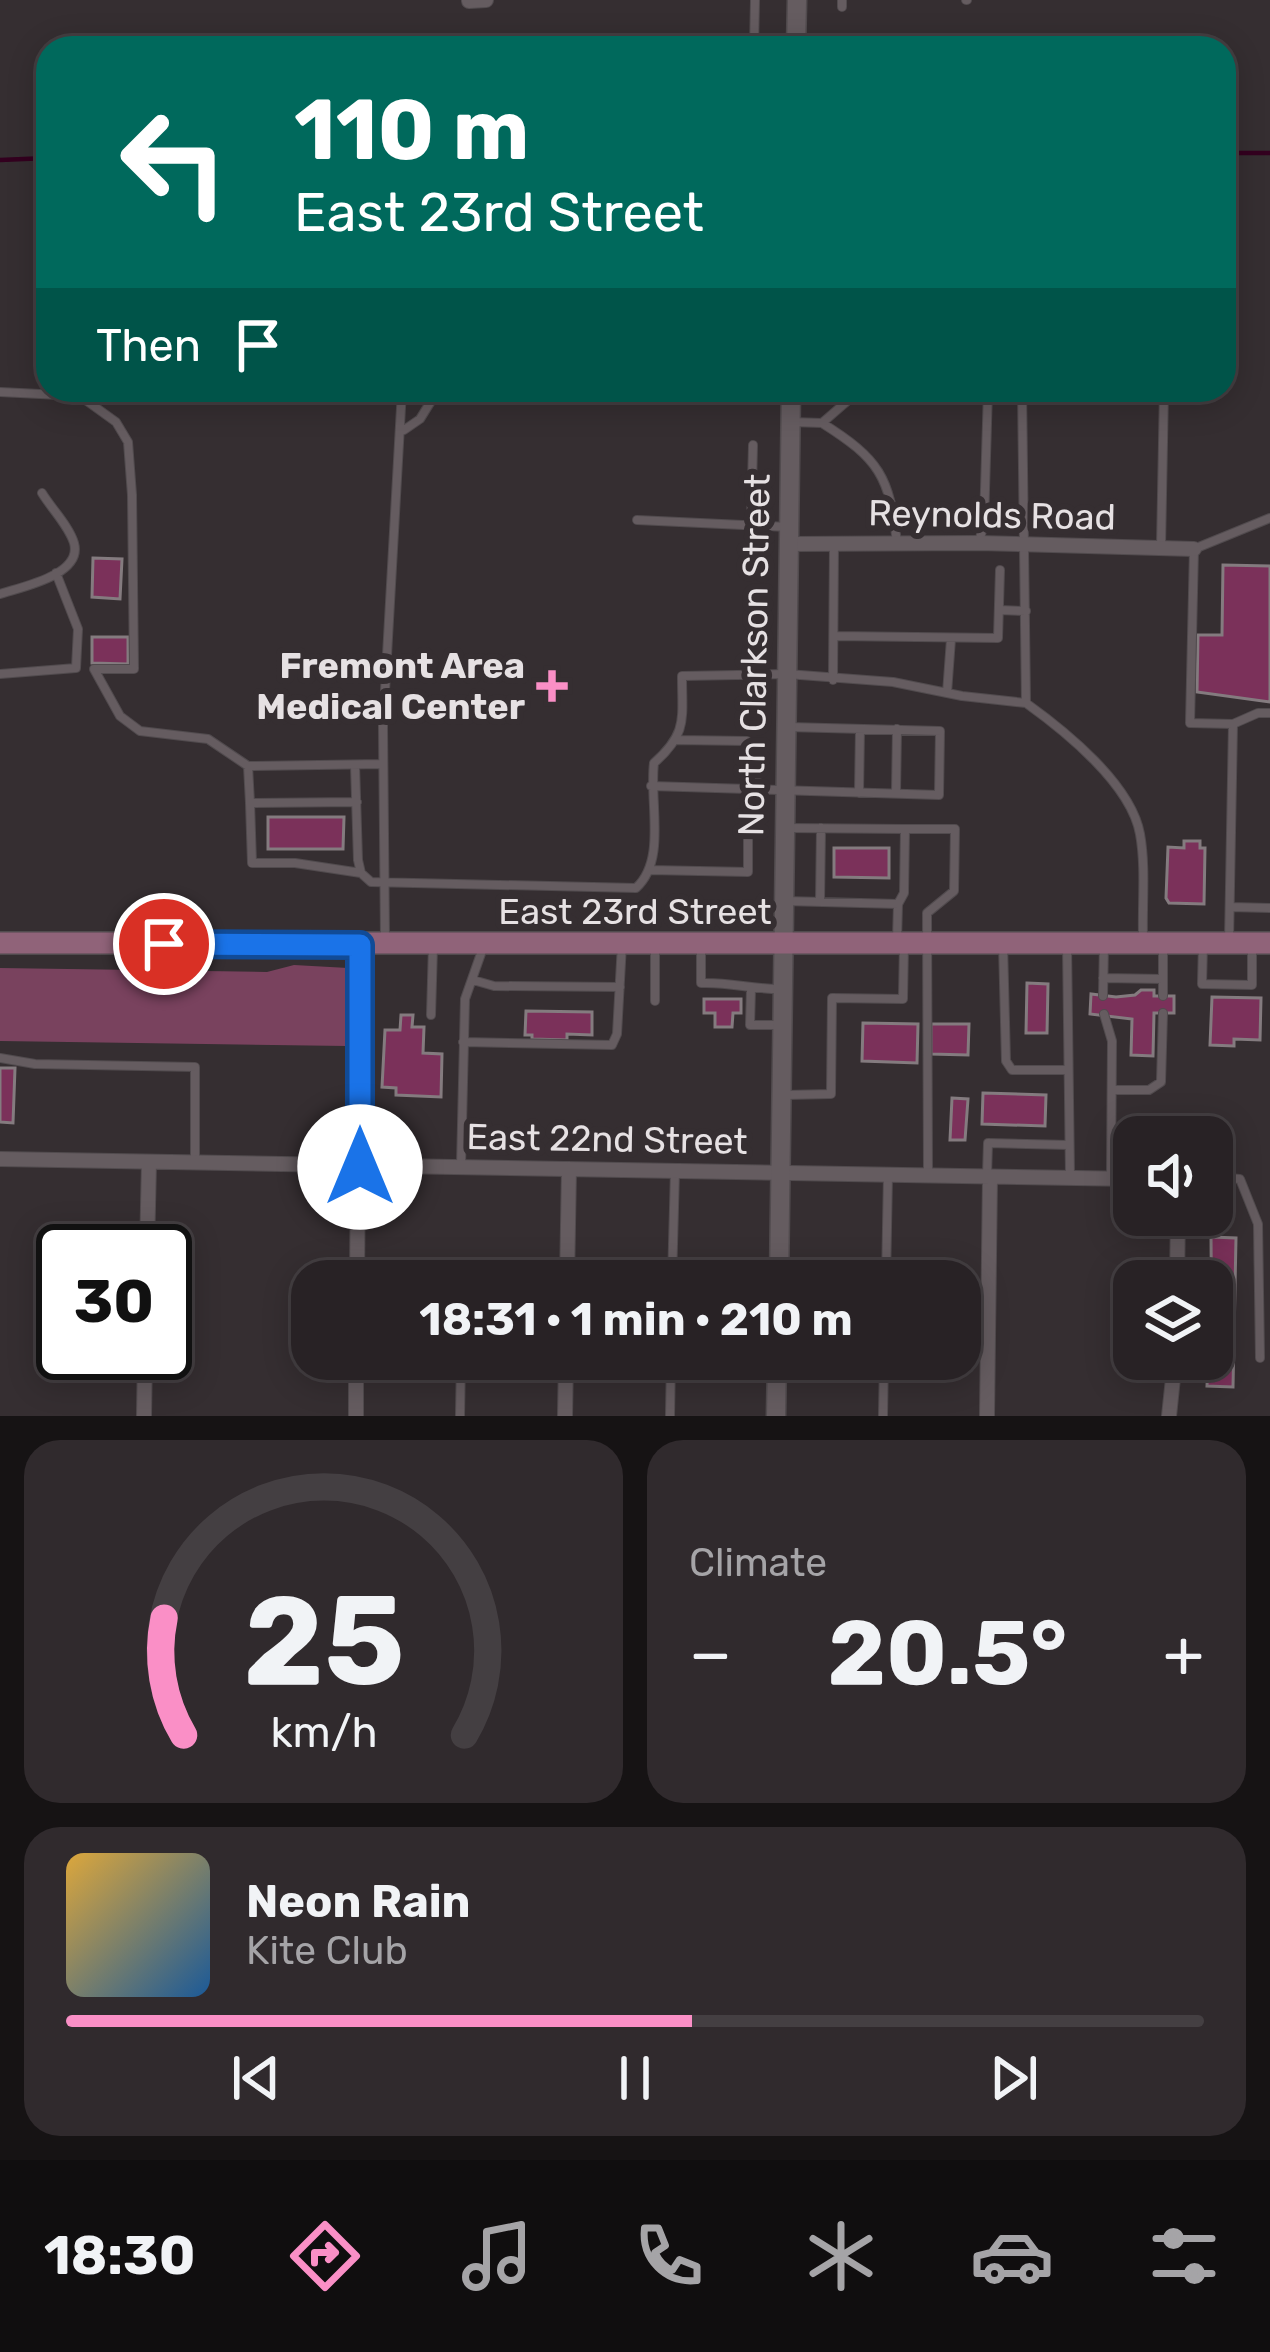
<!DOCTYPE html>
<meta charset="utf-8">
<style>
body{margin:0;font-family:Rubik,sans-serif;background:#302a2d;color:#f1f3f6;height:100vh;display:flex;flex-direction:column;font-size:45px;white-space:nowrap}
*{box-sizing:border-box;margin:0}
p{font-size:39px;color:#a5a4a7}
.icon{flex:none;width:66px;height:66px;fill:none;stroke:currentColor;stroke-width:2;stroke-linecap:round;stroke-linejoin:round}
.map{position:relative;height:1416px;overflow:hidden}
.sheet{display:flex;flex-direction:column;gap:24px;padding:24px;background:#161314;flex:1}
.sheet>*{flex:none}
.guide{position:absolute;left:36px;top:36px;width:1200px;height:366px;border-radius:36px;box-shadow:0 6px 30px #0003,0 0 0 3px #443f42;background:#00695c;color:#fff;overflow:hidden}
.tools{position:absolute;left:1113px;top:1116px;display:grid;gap:24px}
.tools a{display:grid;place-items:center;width:120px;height:120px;border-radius:24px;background:#282225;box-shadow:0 6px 30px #0003,0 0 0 3px #443f42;font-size:60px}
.speed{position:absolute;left:36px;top:1224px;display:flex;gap:24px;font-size:60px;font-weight:700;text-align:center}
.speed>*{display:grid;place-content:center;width:156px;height:156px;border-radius:50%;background:#282225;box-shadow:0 6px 30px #0003,0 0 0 3px #443f42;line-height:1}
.speed .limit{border:6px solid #111;border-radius:18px;background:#fff;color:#111}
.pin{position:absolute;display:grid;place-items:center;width:102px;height:102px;color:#fff;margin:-51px;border:6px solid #fff;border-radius:50%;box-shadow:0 3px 12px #0007}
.me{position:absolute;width:132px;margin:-66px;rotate:0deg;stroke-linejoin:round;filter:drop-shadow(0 0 9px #0008)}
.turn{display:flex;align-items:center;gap:42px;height:252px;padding:0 60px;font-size:54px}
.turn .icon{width:156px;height:156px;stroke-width:2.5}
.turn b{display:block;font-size:84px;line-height:102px}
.then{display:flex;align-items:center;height:114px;padding:0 60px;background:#0003;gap:24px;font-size:45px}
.big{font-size:90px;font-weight:700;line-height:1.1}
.sheet .card{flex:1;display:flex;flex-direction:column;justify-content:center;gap:18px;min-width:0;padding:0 42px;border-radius:36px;background:#302a2d}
.sheet .dial{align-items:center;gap:0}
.dial svg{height:312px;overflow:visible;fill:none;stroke:#443f42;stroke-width:7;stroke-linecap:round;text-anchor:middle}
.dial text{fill:#f1f3f6;stroke:none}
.song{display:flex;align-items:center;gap:36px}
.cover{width:144px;height:144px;border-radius:18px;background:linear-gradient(135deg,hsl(40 70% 55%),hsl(210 70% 35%))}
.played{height:12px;border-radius:6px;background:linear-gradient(90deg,#fa8fc6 55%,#443f42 55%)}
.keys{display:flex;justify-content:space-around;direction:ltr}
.heat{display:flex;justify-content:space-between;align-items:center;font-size:66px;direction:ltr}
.sheet .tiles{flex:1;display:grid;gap:24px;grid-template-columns:1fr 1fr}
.card:last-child{grid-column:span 2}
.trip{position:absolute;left:291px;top:1260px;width:690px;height:120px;border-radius:36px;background:#282225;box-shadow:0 6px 30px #0003,0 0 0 3px #443f42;font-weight:700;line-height:120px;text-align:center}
.tab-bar{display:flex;height:192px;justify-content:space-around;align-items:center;background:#100e0f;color:#a5a4a7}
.tab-bar .icon{width:84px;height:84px}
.tab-bar .selected{color:#fa8fc6}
.tab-bar b{font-size:54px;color:#f1f3f6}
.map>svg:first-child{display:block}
</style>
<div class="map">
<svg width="1270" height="1416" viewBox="0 0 1270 1416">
<rect width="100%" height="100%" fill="#352e31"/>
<path fill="#79425e" d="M 294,965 L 348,968 L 351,977 L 347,1046 L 0,1041 L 0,968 L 267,972 Z"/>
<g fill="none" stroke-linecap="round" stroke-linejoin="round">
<path stroke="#33001f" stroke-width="4.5" d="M 1224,153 L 1270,153
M 0,160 L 48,158"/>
</g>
<path fill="#7b315a" stroke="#847b7f" stroke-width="3" d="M 93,558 L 122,559 L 120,599 L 92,597 Z
M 1223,565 L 1270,566 L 1270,702 L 1197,692 L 1198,635 L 1222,635 Z
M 92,637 L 128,637 L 128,664 L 92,663 Z
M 268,817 L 344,817 L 343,849 L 268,849 Z
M 1184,841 L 1200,841 L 1200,848 L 1205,848 L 1204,904 L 1169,903 L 1166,898 L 1168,847 L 1184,848 Z
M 834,848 L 889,848 L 889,878 L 834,877 Z
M 1027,983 L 1048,984 L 1047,1033 L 1026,1033 Z
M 1141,990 L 1154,990 L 1154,996 L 1174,996 L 1174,1013 L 1154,1013 L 1153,1056 L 1131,1055 L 1132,1019 L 1090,1014 L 1091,994 L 1116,997 L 1135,995 Z
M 1212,997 L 1261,998 L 1260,1040 L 1234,1039 L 1234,1046 L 1210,1045 Z
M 704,999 L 741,999 L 741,1013 L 733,1013 L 732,1027 L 715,1027 L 715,1013 L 704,1013 Z
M 526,1011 L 592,1012 L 592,1035 L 567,1034 L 567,1040 L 532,1039 L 532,1035 L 525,1035 Z
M 401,1015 L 413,1015 L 412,1027 L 424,1027 L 423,1053 L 442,1054 L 441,1097 L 396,1095 L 396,1088 L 382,1087 L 385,1030 L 400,1030 Z
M 863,1023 L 918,1024 L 917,1063 L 862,1061 Z
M 931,1024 L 969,1024 L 968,1055 L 931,1054 Z
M 0,1068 L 15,1068 L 13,1123 L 0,1122 Z
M 983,1093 L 1046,1095 L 1045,1126 L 982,1124 Z
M 952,1098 L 968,1099 L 965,1140 L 950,1140 Z
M 1211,1237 L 1236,1238 L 1233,1387 L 1207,1386 L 1208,1359 L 1212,1359 Z"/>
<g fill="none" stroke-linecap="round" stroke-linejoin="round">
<g stroke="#514b4e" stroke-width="10">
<path id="lane" d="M 966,0 L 967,0
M 842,7 L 842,0
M 754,48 L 755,0
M 0,392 L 80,396 L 116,422 L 128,442 L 132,495 L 134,669 L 94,669 L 120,716 L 140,731 L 208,739 L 248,766 L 382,764
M 792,422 L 822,423 L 860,390
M 822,423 C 879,459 890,476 897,544
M 404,430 L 420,419 L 438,390
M 637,520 L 788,527
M 751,525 L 753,445
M 979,542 L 984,523 L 988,390
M 1161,547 L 1164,390
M 0,594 C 21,587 83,575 74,543 C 69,526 51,508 42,493
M 999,610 L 1026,611
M 834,636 L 998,638 L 1000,570
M 0,674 L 76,668 L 78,629 L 56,573
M 833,680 L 834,544
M 947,693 L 951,639
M 1026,703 C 1065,731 1131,784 1140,834 C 1146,867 1142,904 1143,937
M 1233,724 L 1258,713 L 1270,713
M 677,740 L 747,741 L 757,758 L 756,790
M 355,765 L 358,860 L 361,873 L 371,882 L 636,888 C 667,860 649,802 654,763 C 688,733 682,719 682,676 L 787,674 L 893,682 L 962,696 L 1026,703 L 1022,390
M 248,766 L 250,803 L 357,802
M 651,786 L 939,795 L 940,731 L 788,727
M 859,793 L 860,729
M 896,793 L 897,729
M 250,803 L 252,863 L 295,863 L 361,873
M 786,828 L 905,829 L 904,893 L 898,904 L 897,940
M 905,829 L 955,829 L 954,891 L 927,913 L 928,1175
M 650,870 L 748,872 L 748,790
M 785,901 L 898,904
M 820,902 L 821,828
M 1230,907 L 1270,908
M 385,940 L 383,726 L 402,390
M 1229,941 L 1233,724 L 1190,723 L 1194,549 L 1270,518
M 1003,944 L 1006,1061 L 1012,1070 L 1068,1070
M 1203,944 L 1202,984 L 1252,985 L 1252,945
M 701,945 L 701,983 C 731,982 750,989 779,989
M 1067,945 L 1070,1176
M 1103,978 L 1163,979
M 473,980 L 494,986 L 620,987
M 751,989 L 750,1025 L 779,1025
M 1103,996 L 1104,944
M 1163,996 L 1163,944
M 655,1001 L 655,945
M 1104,1014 L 1112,1041 L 1111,1177
M 431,1015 L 433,946
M 463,1042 L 612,1045 L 617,1034 L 622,944
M 0,1058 L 35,1064 L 195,1067 L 195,1162
M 1112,1090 L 1149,1090 L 1161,1082 L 1163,1013
M 785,1095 L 831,1094 L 832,998 L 903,999 L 904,944
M 461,1166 L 465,999 L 484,945
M 987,1175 L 988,1143 L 1069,1145
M 1212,1177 L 1240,1179 L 1258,1224 L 1260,1358
M 672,1281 L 675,1171
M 886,1281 L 888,1175
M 460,1416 L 461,1359
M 670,1416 L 671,1359
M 883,1416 L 884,1359"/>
</g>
<g stroke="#514b4e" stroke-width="16">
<path id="street" d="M 469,1 L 486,0
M 789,544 L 979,543 L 1194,549
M 0,1159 L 1134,1179
M 147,1251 L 149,1162
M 357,1281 L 360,945
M 567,1281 L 569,1169
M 1177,1281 L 1178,1215
M 144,1416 L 145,1353
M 356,1416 L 356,1359
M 565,1416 L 566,1359
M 987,1416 L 990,1177
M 1169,1416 L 1175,1359"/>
</g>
<g stroke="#514b4e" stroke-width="21">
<path id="secondary" d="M 796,48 L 797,0
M 779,1281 L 791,390
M 776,1416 L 777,1359"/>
</g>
<g stroke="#514b4e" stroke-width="24">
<path id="primary" d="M 0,943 L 1270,943"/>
</g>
<use href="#lane" stroke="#655c60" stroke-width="8"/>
<use href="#street" stroke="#655c60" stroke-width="14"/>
<use href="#secondary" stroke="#655c60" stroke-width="18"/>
<use href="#primary" stroke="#906379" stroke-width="21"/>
</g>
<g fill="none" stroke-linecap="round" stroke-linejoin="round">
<g stroke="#114b97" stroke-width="30">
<path id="route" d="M 164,944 L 360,945 L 360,1167"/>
</g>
<use href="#route" stroke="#1a73e8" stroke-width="21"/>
</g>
<path fill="#fa8fc6" stroke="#352e31" stroke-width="4.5" d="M546 668h12v12h12v12h-12v12h-12v-12h-12v-12h12z"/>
<g text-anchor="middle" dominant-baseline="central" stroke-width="12" stroke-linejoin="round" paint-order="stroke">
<g font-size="36" fill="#e6e1e3" stroke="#352e31">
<text transform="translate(992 515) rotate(1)">Reynolds Road</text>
<text transform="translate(754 655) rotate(-89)">North Clarkson Street</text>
<text x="635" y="911">East 23rd Street</text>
<text transform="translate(607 1139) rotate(1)">East 22nd Street</text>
</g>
<g font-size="36" font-weight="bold" fill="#e6e1e3" stroke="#352e31" text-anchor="end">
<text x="525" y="665">Fremont Area<tspan x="525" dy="41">Medical Center</tspan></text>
</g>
</g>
</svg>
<div class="tools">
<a><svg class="icon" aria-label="sound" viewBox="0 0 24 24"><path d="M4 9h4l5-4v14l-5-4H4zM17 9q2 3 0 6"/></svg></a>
<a><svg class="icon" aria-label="layers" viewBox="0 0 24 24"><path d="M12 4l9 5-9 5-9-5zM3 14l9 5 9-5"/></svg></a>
</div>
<div class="speed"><div class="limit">30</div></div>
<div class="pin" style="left:164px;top:944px;background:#d93025"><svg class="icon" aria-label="arrive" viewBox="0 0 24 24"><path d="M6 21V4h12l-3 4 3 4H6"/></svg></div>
<svg class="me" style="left:360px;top:1167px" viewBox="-20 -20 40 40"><circle r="19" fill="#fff"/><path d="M0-13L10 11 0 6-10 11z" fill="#1a73e8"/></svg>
<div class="trip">18:31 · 1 min · 210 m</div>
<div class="guide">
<div class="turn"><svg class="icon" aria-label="left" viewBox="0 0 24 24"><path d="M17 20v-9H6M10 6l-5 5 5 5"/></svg><div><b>110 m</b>East 23rd Street</div></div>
<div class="then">Then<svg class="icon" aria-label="arrive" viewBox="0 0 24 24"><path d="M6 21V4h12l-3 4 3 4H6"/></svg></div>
</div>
</div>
<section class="sheet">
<div class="tiles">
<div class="card dial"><svg viewBox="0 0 100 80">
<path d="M14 69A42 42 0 1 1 86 69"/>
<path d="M14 69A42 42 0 0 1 9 39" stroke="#fa8fc6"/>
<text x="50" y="56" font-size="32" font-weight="700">25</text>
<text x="50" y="72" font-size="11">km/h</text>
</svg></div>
<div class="card"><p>Climate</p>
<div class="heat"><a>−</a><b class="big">20.5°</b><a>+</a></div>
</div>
<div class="card">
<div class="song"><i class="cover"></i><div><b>Neon Rain</b><p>Kite Club</p></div></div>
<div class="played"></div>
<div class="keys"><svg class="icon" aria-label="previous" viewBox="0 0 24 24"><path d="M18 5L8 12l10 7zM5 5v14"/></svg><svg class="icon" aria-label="pause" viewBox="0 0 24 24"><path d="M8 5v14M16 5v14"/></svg><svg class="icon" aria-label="next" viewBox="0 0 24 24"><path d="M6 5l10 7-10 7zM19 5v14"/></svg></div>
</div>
</div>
</section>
<nav class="tab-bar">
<b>18:30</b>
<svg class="icon selected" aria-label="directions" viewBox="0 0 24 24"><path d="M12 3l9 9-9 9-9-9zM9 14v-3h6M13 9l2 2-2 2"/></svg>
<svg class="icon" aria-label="music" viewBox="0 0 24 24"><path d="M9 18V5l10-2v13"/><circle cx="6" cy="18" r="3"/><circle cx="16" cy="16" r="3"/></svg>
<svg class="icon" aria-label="phone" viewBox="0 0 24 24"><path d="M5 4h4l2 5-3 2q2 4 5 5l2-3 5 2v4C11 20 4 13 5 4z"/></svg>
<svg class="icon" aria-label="climate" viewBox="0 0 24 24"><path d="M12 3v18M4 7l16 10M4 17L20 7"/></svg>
<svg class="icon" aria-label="car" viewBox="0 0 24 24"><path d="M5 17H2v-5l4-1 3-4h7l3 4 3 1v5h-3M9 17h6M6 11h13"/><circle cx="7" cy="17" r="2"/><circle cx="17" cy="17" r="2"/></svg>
<svg class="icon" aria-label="filters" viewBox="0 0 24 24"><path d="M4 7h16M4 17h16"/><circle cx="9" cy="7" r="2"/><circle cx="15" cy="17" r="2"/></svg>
</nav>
